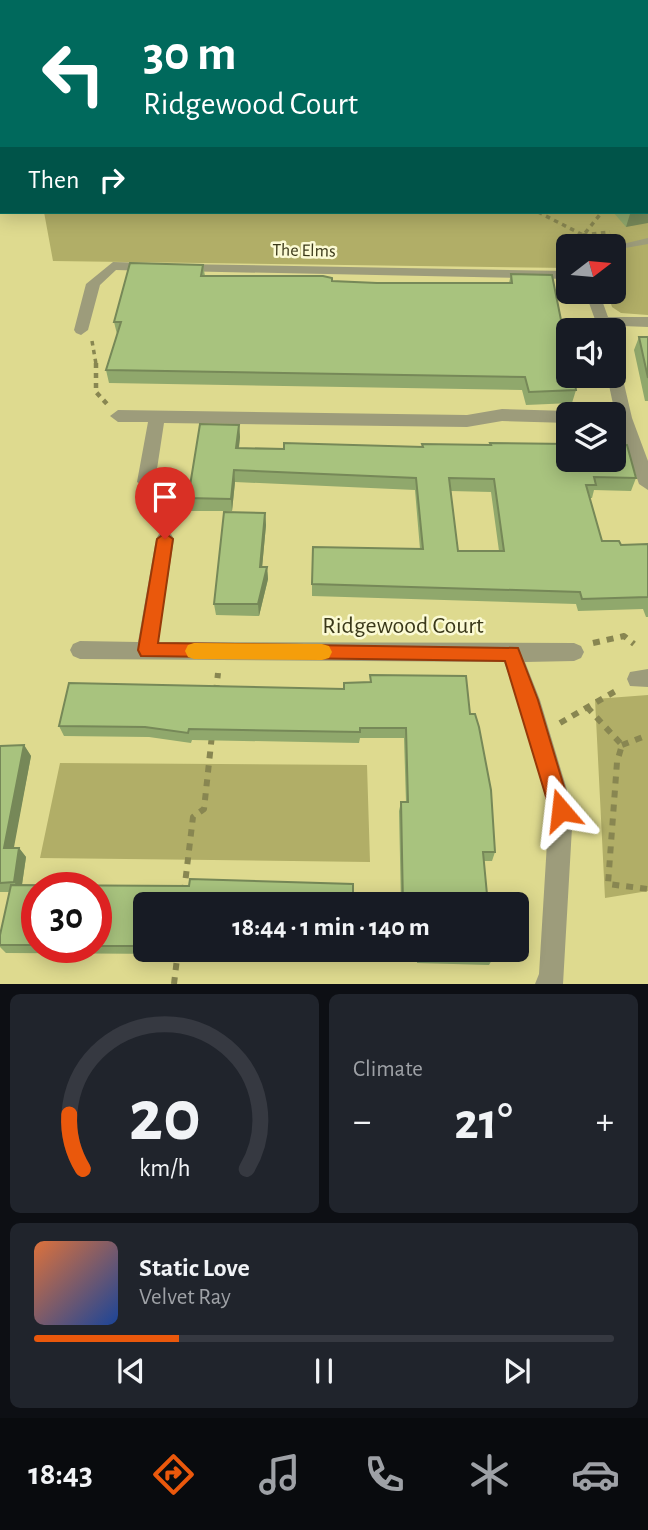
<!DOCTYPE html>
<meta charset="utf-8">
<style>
body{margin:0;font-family:"Alegreya Sans",sans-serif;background:#20242c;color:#f1f3f6;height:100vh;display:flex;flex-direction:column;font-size:26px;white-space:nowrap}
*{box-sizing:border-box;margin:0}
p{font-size:23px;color:#9ea1a6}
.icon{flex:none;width:38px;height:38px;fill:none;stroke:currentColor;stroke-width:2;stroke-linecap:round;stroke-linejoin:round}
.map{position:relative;height:984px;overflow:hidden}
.panel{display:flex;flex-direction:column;gap:10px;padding:10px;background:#0d0f14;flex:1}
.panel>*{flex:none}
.banner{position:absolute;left:0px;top:0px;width:649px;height:214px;box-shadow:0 4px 18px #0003;background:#00695c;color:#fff;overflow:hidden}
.needle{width:46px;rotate:74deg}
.fabs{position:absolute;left:556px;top:234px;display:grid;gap:14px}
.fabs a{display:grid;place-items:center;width:70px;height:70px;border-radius:10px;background:#171b24;box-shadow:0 4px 18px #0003;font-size:35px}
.speed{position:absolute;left:21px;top:872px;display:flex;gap:14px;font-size:35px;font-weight:700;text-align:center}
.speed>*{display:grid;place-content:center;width:91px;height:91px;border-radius:50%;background:#171b24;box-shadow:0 4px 18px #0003;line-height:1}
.speed .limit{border:10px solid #d22;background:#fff;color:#111}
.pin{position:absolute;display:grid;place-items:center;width:60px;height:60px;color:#fff;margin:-72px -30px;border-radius:50% 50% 50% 0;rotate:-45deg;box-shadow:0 0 7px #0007}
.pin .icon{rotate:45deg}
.me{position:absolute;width:77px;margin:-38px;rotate:343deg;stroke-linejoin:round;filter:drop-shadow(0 0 5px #0008)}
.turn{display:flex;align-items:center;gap:24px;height:147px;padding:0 28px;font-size:32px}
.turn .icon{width:91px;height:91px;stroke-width:2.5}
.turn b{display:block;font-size:49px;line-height:60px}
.then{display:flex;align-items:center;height:66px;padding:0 28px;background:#0003;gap:14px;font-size:26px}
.big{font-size:52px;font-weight:700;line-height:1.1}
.panel .widget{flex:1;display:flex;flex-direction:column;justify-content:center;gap:10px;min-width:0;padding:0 24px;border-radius:10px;background:#20242c}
.panel .dial{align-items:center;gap:0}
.dial svg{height:182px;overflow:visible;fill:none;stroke:#363941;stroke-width:7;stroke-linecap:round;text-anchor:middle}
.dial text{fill:#f1f3f6;stroke:none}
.song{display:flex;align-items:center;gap:21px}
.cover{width:84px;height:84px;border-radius:10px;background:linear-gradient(135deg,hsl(20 70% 55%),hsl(220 70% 35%))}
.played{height:7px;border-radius:4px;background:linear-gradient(90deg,#ea580c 25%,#363941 25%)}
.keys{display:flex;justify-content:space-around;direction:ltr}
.heat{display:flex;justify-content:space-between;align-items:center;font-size:38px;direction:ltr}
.panel .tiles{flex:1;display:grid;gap:10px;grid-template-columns:1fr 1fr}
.widget:last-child{grid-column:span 2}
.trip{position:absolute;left:133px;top:892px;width:396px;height:70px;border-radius:10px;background:#171b24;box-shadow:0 4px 18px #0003;font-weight:700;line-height:70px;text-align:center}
.dock{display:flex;height:112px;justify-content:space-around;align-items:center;background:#090b0e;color:#9ea1a6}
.dock .icon{width:49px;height:49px}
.dock .current{color:#ea580c}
.dock b{font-size:32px;color:#f1f3f6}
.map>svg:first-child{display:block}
</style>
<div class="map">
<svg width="648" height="984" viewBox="0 0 648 984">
<rect width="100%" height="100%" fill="#deda8f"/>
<path fill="#b1ae67" d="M 648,28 L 648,315 L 621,313 L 612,307 L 607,292 L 614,292 L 614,247 L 569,247 L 569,268 L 53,261 L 44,212 L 648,212 Z
M 648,695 L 648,891 L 605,898 L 595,699 Z
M 60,763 L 367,765 L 370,862 L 40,858 Z"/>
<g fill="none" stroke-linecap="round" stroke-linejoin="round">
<path stroke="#888651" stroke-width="3.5" stroke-dasharray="4.5 4.5" stroke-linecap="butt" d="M 538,212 L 583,235 L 595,247
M 583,235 L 610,232
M 574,247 L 602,212
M 92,341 L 96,364"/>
<path stroke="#888651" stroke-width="4.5" stroke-dasharray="5 5" stroke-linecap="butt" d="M 96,363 L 96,392 L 107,404"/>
<path stroke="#888651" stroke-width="6" stroke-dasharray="7 7" stroke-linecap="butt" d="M 593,643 L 624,636 L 634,644
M 216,692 L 218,673
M 587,707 L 622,745 L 617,762 L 608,884 L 648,889
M 560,723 L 619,689
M 622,745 L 648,735
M 184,892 L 193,817 L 204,809 L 212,735
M 174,984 L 178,950"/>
<path fill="#9d9c7b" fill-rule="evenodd" d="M 648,238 L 648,244 L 614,250 L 614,247 L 610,247 Z"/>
<path fill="#9d9c7b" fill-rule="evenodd" d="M 113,262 L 152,263 L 159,267 L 152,271 L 116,270 L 100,285 L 88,330 L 81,335 L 76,333 L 74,330 L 86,284 Z
M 180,264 L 569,271 L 569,279 L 175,271 L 173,268 Z
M 585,292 L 599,292 L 608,317 L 648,317 L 648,327 L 597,325 Z
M 614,370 L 622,375 L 632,418 L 648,461 L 648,490 L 639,484 L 616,418 L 607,376 L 614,376 Z
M 502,409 L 569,411 L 576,415 L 569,415 L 569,423 L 502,421 L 467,427 L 164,423 L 155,482 L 146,488 L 137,482 L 148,422 L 118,422 L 110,416 L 118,410 L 467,415 Z
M 165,532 L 171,534 L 174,539 L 158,642 L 574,643 L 581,646 L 584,652 L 581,658 L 574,661 L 525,662 L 540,700 L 573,810 L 563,984 L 535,984 L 539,974 L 549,810 L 518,700 L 504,662 L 80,659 L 73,656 L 70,650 L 73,644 L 80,641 L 138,642 L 156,539 L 159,534 Z
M 648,669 L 648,687 L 630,686 L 627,679 L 630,672 Z"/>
</g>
<path fill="#90a86c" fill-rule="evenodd" d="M 613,212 L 648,212 L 626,227 Z
M 203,265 L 205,276 L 377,283 L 509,283 L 511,274 L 576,390 L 572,403 L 526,405 L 522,390 L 109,383 L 106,370 L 117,334 L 114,322 Z
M 639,337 L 648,337 L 648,401 L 645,401 L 634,350 Z
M 239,425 L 240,437 L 239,448 L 284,449 L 422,447 L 422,444 L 490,445 L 490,443 L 636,478 L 631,491 L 594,490 L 592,498 L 589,498 L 602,541 L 621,545 L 648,544 L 648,617 L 646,617 L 643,609 L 578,611 L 576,604 L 312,596 L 312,584 L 420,549 L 415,490 L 235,482 L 232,511 L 191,511 L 188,498 ZM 451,491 L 491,492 L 499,551 L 458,551 Z
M 265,513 L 266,525 L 262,567 L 267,567 L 268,579 L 259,616 L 216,615 L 214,604 Z
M 370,675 L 470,714 L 495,852 L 492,861 L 484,861 L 488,905 L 401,905 L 399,811 L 401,802 L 406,802 L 404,738 L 360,738 L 359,743 L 192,740 L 191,743 L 149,737 L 64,736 L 59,726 L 343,689 L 370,682 Z
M 24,745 L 31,756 L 13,848 L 19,848 L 26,857 L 22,885 L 189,886 L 353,884 L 145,905 L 145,950 L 172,950 L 171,954 L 6,953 L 0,947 L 0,935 L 10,892 L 0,892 L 0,746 ZM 37,887 L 96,887 L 96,947 L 37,947 Z
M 311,950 L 353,950 L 353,951 Z
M 417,950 L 493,950 L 493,958 L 489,965 L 417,963 Z"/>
<path fill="#768858" d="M 36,0 L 58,0 L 52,2 L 29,2 Z
M 205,0 L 228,0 L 221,2 L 198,2 Z
M 648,211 L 648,223 L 626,227 L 630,214 Z
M 239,425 L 240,437 L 237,461 L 236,448 Z
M 234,470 L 235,482 L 232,511 L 231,499 Z
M 265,513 L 266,525 L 261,579 L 260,567 Z
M 267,567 L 268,579 L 259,616 L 258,604 Z
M 24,745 L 31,756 L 12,858 L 4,848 Z
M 19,848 L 26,857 L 21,891 L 14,882 Z"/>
<path fill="#a8c37e" stroke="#768858" stroke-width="2" fill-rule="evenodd" d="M 0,0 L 36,0 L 29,2 L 2,2 L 2,9 L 0,10 Z
M 84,0 L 205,0 L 198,2 L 86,2 Z
M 130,263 L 203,265 L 201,276 L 323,276 L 332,278 L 332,281 L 377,283 L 512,283 L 511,274 L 552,275 L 563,330 L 566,330 L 569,345 L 569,376 L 574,376 L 576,390 L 529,392 L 525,377 L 106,370 L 121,322 L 114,322 Z
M 639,337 L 648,337 L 648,378 Z
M 200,424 L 239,425 L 236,448 L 284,449 L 284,443 L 423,447 L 422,444 L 491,445 L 490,443 L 569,444 L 569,460 L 614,460 L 614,445 L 627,445 L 636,478 L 594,477 L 596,485 L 586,485 L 602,541 L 619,541 L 621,545 L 648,544 L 648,597 L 582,599 L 580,592 L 312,584 L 313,547 L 423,549 L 416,478 L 234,470 L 231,499 L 188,498 ZM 449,478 L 494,479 L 504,551 L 458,551 Z
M 224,512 L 265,513 L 260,567 L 267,567 L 258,604 L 214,604 Z
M 370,675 L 466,676 L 470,714 L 475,714 L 479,727 L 491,790 L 495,852 L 483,852 L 488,905 L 403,905 L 401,802 L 408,802 L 406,728 L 360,728 L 360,732 L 189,729 L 188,733 L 145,727 L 59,726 L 69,683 L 344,689 L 344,683 L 371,682 Z
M 24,745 L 4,848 L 19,848 L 14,882 L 0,883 L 0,746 Z
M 190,879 L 353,884 L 353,905 L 145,905 L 145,946 L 96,946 L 96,887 L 37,887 L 37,945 L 0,945 L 0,935 L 11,885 L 189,886 Z
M 419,950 L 493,950 L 493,958 L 420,956 Z"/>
<path fill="#ea580c" stroke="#983908" stroke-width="2" d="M 165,533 L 173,539 L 158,643 L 518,648 L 538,700 L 571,810 L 568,818 L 561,821 L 553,818 L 550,810 L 505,661 L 141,656 L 138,650 L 157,539 Z"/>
<path fill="#f59e0b" d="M 194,643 L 322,644 L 329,646 L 332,652 L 329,658 L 322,660 L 194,659 L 188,657 L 185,651 L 188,645 Z"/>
<g text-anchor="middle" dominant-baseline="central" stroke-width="5" stroke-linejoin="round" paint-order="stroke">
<g font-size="18" fill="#3a3819" stroke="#fbfad4">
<text transform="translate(304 251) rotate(1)">The Elms</text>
</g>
<g font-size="24" fill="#3a3819" stroke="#fbfad4">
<text x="403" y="626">Ridgewood Court</text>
</g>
</g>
</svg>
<div class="fabs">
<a><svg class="needle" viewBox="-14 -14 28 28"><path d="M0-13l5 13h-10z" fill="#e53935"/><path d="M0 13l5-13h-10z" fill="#9ea1a6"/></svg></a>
<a><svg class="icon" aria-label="sound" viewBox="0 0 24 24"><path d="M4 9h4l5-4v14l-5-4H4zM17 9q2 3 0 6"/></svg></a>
<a><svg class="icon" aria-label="layers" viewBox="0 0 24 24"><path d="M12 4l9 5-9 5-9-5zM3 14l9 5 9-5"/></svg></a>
</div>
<div class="speed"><div class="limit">30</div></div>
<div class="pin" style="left:165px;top:539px;background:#d93025"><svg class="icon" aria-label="arrive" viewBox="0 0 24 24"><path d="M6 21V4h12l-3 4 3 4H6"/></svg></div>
<svg class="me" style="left:561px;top:810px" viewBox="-20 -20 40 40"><path d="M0-17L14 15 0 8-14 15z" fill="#ea580c" stroke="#fff" stroke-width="4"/></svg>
<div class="trip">18:44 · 1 min · 140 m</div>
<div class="banner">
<div class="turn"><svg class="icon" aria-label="left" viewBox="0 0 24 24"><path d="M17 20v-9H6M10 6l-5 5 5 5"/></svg><div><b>30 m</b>Ridgewood Court</div></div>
<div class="then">Then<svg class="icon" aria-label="right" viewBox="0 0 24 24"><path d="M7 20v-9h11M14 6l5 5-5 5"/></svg></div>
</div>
</div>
<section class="panel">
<div class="tiles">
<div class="widget dial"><svg viewBox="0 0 100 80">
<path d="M14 69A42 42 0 1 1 86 69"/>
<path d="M14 69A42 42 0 0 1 8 45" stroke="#ea580c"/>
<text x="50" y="56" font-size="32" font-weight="700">20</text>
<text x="50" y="72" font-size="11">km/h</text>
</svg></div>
<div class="widget"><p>Climate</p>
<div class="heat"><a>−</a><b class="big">21°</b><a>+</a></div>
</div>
<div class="widget">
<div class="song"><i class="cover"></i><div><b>Static Love</b><p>Velvet Ray</p></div></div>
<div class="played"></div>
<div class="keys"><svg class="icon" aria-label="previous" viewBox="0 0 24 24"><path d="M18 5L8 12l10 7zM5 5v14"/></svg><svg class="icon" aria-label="pause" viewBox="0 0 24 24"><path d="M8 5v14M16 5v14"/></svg><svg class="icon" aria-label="next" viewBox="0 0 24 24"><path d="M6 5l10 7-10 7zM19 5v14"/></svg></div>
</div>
</div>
</section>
<nav class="dock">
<b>18:43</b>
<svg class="icon current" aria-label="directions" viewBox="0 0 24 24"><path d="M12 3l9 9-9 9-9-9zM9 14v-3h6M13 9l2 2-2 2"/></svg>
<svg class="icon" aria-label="music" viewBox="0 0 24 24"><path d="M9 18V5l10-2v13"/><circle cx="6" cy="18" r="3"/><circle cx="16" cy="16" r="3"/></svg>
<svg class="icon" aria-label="phone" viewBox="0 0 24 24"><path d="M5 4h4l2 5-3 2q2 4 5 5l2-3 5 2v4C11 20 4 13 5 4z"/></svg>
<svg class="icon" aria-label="climate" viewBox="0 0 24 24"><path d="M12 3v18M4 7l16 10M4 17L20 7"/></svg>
<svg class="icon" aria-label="car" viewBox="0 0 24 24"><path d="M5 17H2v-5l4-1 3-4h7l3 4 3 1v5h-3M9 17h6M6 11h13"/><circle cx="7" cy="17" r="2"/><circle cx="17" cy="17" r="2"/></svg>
</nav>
